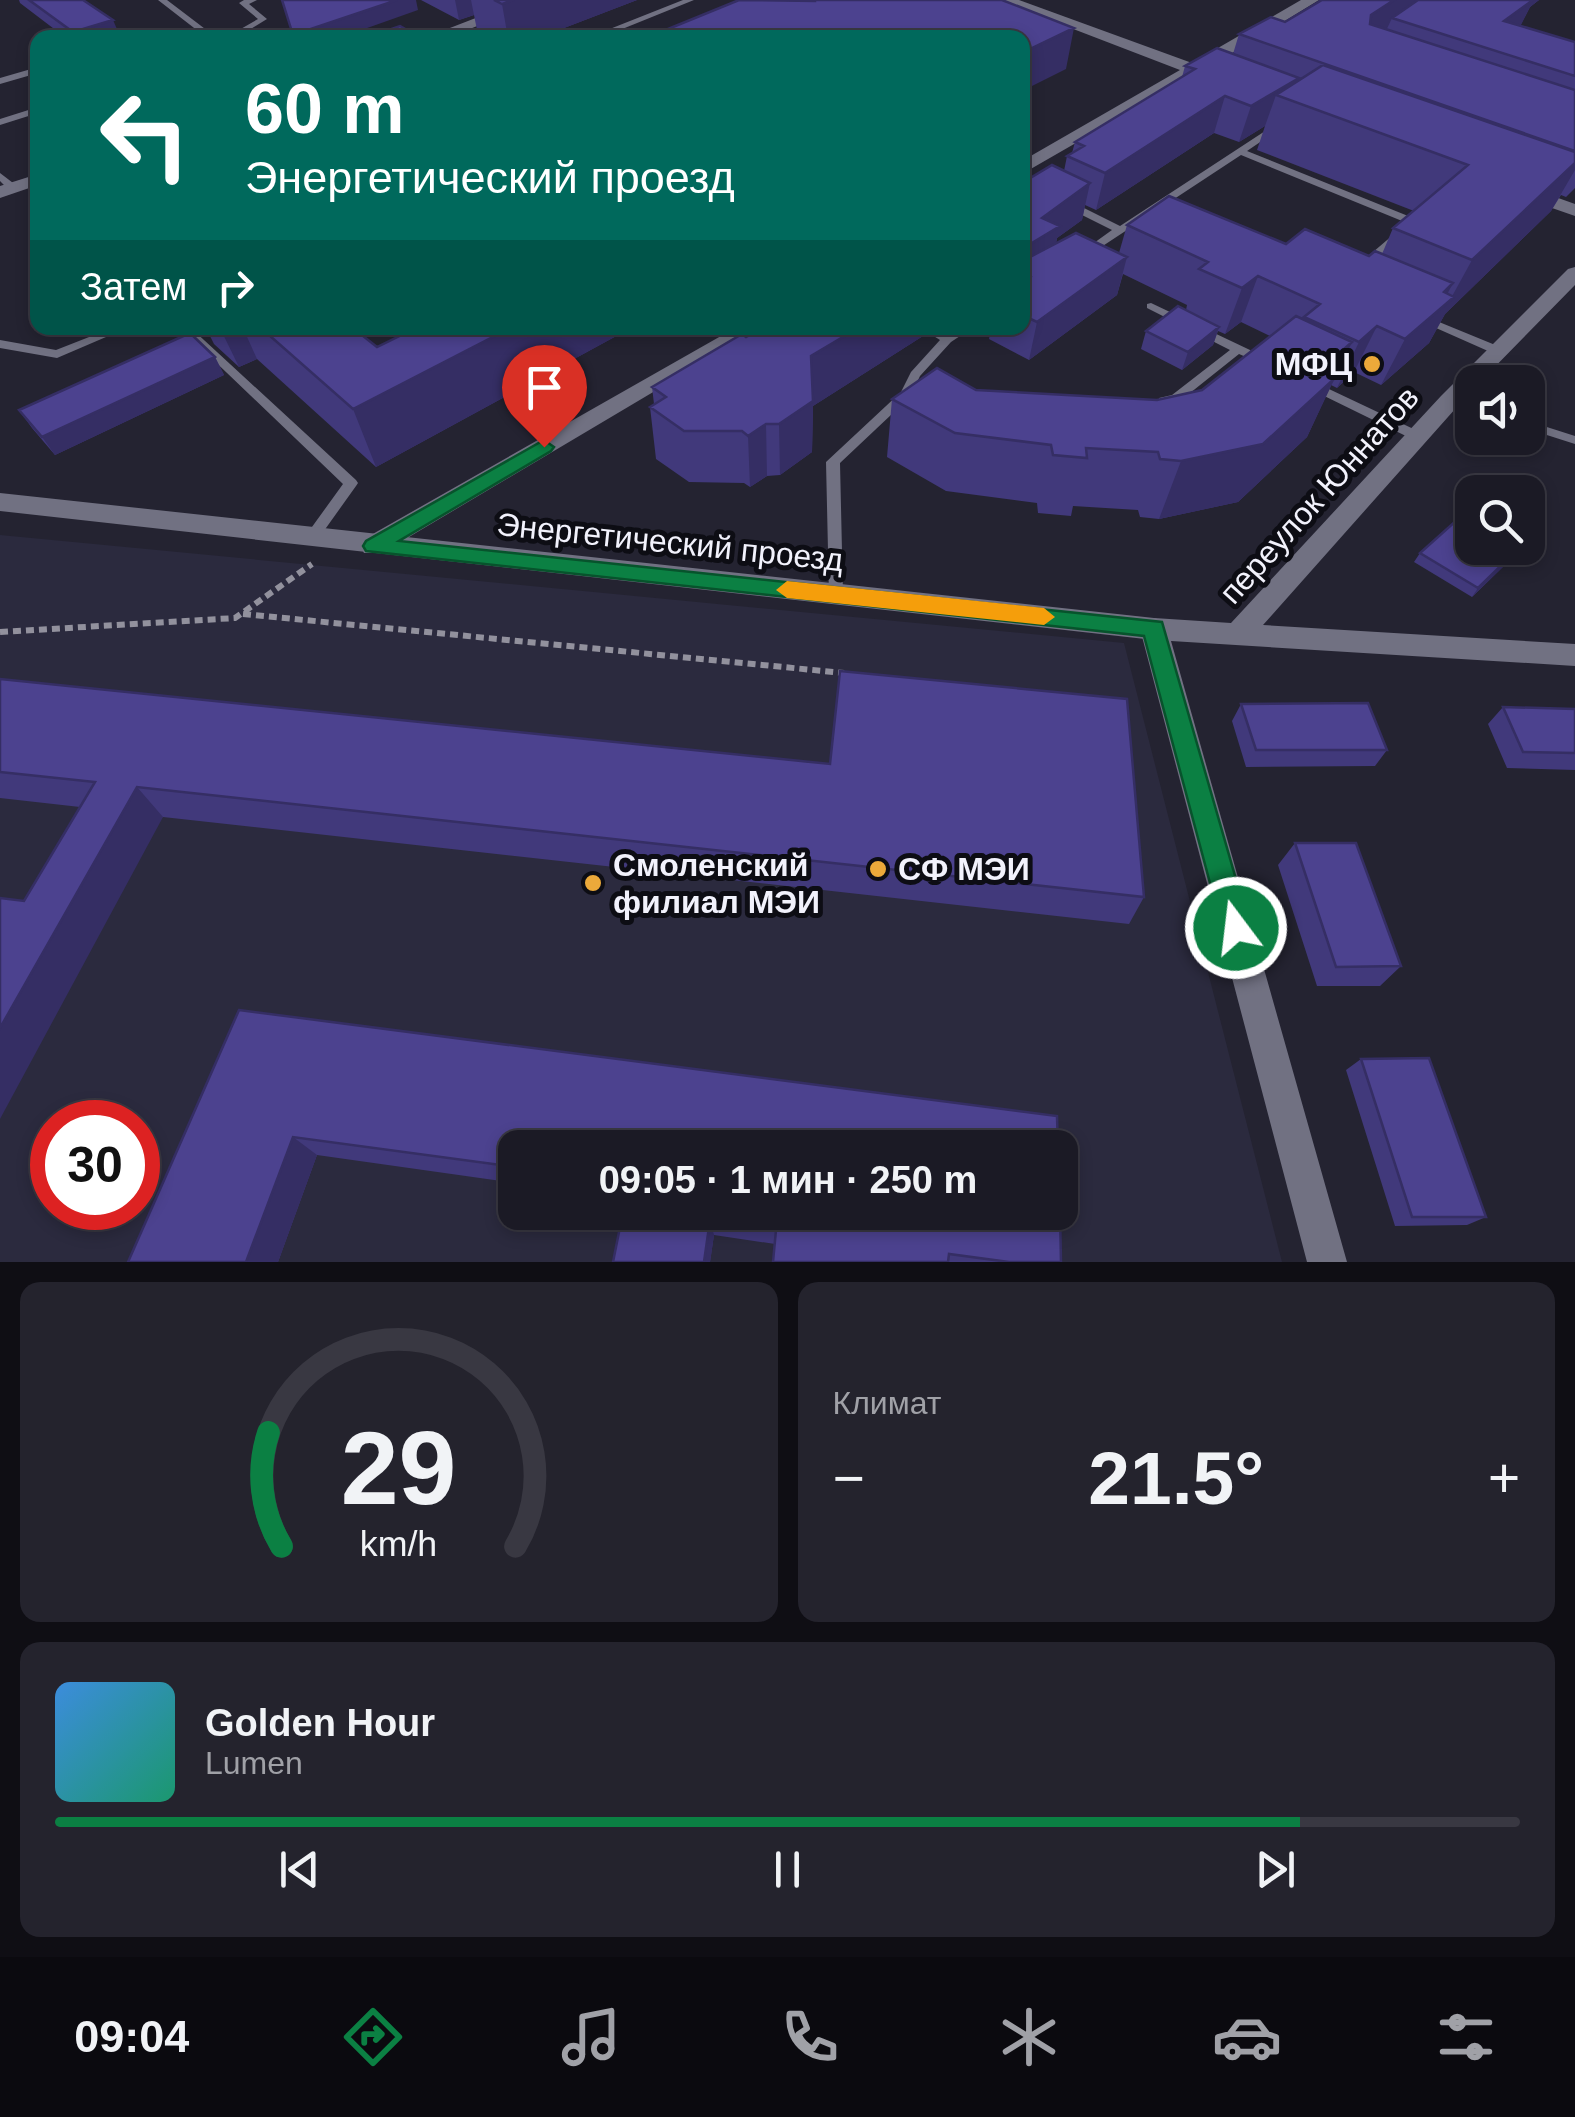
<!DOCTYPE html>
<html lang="ru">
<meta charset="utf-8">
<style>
body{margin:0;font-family:Helvetica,sans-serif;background:#24232d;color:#f1f3f6;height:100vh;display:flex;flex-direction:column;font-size:38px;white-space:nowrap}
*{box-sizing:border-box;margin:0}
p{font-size:32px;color:#a0a1a7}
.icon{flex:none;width:55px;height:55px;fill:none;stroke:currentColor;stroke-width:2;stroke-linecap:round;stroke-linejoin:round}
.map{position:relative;height:1262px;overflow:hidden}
.sheet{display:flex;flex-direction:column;gap:20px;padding:20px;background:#0f0e14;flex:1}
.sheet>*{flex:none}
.hud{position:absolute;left:30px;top:30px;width:1000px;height:305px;border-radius:20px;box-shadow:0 5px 15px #0003,0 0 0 2px #393842;background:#00695c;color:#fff;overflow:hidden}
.tools{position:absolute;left:1455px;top:365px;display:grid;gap:20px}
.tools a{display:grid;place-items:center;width:90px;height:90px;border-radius:20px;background:#1b1a25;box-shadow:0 5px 15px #0003,0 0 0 2px #393842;font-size:50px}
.speed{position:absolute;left:30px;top:1100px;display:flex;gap:20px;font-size:50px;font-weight:700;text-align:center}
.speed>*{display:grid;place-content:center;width:130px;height:130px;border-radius:50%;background:#1b1a25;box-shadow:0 5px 15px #0003,0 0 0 2px #393842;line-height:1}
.speed .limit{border:15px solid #d22;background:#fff;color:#111}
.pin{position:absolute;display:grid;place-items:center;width:85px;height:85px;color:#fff;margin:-102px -42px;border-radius:50% 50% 50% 0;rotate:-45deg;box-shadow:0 0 10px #0007}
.pin .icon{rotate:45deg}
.me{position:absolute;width:110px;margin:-55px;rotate:345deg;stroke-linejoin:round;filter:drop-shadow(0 0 8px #0008)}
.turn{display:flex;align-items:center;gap:35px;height:210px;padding:0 50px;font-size:45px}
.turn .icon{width:130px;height:130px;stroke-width:2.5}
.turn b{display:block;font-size:70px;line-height:85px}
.then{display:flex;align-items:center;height:95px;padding:0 50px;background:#0003;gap:20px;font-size:38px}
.big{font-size:75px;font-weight:600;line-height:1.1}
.sheet .card{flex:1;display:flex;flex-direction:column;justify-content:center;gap:15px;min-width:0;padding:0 35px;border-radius:20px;background:#24232d}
.sheet .dial{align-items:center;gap:0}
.dial svg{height:260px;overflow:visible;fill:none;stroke:#393842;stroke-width:7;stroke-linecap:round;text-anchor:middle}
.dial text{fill:#f1f3f6;stroke:none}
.song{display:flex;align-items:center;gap:30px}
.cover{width:120px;height:120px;border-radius:15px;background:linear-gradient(135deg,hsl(210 70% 55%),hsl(160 70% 35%))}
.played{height:10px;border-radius:5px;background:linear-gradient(90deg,#0b8043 85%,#393842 85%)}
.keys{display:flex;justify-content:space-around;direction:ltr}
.heat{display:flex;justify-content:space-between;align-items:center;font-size:55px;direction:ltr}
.sheet .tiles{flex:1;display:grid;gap:20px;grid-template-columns:1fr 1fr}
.card:last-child{grid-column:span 2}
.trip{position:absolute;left:498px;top:1130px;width:580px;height:100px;border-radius:20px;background:#1b1a25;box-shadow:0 5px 15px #0003,0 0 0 2px #393842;font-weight:600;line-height:100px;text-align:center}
.tab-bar{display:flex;height:160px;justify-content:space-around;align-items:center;background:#0b0a0f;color:#a0a1a7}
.tab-bar .icon{width:70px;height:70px}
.tab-bar .active{color:#0b8043}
.tab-bar b{font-size:45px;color:#f1f3f6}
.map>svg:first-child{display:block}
</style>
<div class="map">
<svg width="1575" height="1262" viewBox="0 0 1575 1262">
<rect width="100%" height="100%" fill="#242331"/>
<path fill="#2b2a3e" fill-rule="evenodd" d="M 0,535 L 1124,643 L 1282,1262 L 0,1262 ZM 52,1122 L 138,1122 L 138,1208 L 52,1208 ZM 515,1148 L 1060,1148 L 1060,1212 L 515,1212 Z"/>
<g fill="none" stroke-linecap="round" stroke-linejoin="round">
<path stroke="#92919d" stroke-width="6" stroke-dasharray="8 5" stroke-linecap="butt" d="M 243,614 L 844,673
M 0,632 L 235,618 L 312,564"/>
<path fill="#717182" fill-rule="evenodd" d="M 158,0 L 167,0 L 217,38 L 207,38 Z
M 244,0 L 257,0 L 249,4 L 267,19 L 236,38 L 225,38 L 258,19 L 239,3 Z
M 683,0 L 694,0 L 600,38 L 587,38 Z
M 38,67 L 38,73 L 0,84 L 0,78 Z
M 38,107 L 38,113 L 0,125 L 0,119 Z
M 1276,124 L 1284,126 L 1247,151 L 1418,220 L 1418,224 L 1367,268 L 1359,268 L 1359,264 L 1407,223 L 1241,155 L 1089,255 L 1080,253 L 1112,230 L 1064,206 L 1064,202 L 1072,202 L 1120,226 Z
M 0,173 L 17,186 L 17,190 L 9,190 L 0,181 Z
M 1151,303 L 1250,350 L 1252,353 L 1246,357 L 1239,354 L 1180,401 L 1159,404 L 1159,398 L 1172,395 L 1230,350 L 1147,308 L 1147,304 Z
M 1422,315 L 1505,349 L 1507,352 L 1505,355 L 1497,355 L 1418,320 L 1418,316 Z
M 112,328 L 127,328 L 57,358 L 0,348 L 0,340 L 56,350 Z
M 180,328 L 191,328 L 356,480 L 358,483 L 356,486 L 316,542 L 306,542 L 304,538 L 343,484 Z
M 390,328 L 402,328 L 425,347 L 419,351 L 415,350 Z
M 921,328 L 934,328 L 947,334 L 958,328 L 972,328 L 951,342 L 920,376 L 910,397 L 840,463 L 843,595 L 841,599 L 831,599 L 829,595 L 826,462 L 901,392 L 911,372 L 940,340 Z
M 1312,381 L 1422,433 L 1423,436 L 1417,440 L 1412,439 L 1308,388 L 1308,382 Z
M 1449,397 L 1472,405 L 1472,413 L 1445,404 L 1445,398 Z
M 1528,421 L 1575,436 L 1575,444 L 1528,429 Z"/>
<path fill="#717182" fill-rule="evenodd" d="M 998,0 L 1019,0 L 1192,63 L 1301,0 L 1319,0 L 1206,69 L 1225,76 L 1225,82 L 1194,75 L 1022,174 L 1022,161 L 1180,70 Z
M 1522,185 L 1575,204 L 1575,216 L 1515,195 L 1515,187 Z
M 1575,267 L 1575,285 L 1480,382 L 1472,382 L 1472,390 L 1263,625 L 1575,644 L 1575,666 L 1171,641 L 1347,1262 L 1307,1262 L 1140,629 L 1144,621 L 1154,618 L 1231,623 L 1441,396 L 1568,269 Z
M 735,328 L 761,328 L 382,553 L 364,553 L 360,546 L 364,539 Z"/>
<path fill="#717182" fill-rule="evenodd" d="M 522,0 L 543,0 L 447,38 L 424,38 Z
M 38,174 L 38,185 L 0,198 L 0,186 Z
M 0,493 L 1154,618 L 1164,621 L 1168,629 L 1164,637 L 1154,640 L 0,511 Z"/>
</g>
<path fill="#41397b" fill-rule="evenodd" d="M 19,0 L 83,0 L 120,36 L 66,38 L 20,3 Z
M 421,0 L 637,0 L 538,38 L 491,38 L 477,30 L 474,15 L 459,20 Z
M 1322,0 L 1539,0 L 1530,7 L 1520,26 L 1575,42 L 1575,188 L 1566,197 L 1561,195 L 1551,211 L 1445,314 L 1429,343 L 1381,385 L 1354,372 L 1337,388 L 1331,385 L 1307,437 L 1238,502 L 1159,519 L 1140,517 L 1138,510 L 1073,506 L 1071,516 L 1038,513 L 1037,503 L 946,491 L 887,457 L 892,399 L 976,390 L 1157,400 L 1202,390 L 1270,336 L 1241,322 L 1225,334 L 1218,331 L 1213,345 L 1182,370 L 1141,349 L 1146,331 L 1186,310 L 1187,305 L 1123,274 L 1117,295 L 1029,360 L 989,339 L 991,328 L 1022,328 L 1022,183 L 1064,171 L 1067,156 L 1072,153 L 1075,142 L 1182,77 L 1185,66 L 1233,54 L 1239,34 L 1285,22 ZM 1265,126 L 1257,150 L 1414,211 L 1393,228 L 1382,254 L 1369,256 L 1286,244 L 1127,225 L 1119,253 L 1056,244 L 1057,238 L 1082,220 L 1085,205 L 1096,210 L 1214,133 L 1239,142 Z
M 206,328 L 353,328 L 377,347 L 416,328 L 631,328 L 376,467 L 257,359 L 239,367 L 214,344 Z
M 762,328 L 924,328 L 923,336 L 813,406 L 812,452 L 780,475 L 767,476 L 750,487 L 744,483 L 689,482 L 656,459 L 650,407 L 654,404 L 652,387 Z
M 215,357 L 224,375 L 55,455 L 32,428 L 19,410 Z
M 1420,553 L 1509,561 L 1472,597 L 1414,562 Z
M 0,679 L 1144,897 L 1129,924 L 163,817 L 24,901 L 80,807 L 0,798 Z
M 1241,704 L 1387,750 L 1375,766 L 1246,767 L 1232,721 Z
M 1503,707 L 1575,709 L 1575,770 L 1507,768 L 1488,724 Z
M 1295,843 L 1401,966 L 1380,986 L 1317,986 L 1278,865 Z
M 239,1010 L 515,1148 L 515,1183 L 317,1155 L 278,1262 Z
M 1361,1059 L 1486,1217 L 1467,1225 L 1395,1226 L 1346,1070 Z
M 623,1212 L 1060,1212 L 1061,1262 L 773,1262 L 775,1244 L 714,1235 L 710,1262 L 613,1262 Z"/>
<path fill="#352e64" d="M 397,0 L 416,0 L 418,10 L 339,38 L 294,38 L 293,35 Z
M 455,0 L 471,0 L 474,15 L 459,20 Z
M 514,0 L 637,0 L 538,38 L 508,38 L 502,4 Z
M 1394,0 L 1434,0 L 1392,18 L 1385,33 L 1356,53 L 1371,15 Z
M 1512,0 L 1539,0 L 1530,7 L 1515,37 L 1497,31 Z
M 113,20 L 120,36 L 76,38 L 73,32 Z
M 1074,28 L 1066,69 L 1022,91 L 1022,53 Z
M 1299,78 L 1291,100 L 1276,95 L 1265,126 L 1239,142 L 1251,106 Z
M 1225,96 L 1214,133 L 1096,210 L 1105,173 Z
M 1575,163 L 1575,170 L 1551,211 L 1445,314 L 1429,343 L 1381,385 L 1405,339 L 1444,292 L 1453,283 L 1439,310 L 1450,300 L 1472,260 Z
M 1090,183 L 1082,220 L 1057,238 L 1052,263 L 1022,274 L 1027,246 L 1042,218 Z
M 1127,257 L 1117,295 L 1029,360 L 1037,322 Z
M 1258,276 L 1241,322 L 1225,334 L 1242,288 Z
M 1377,326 L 1354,372 L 1337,388 L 1359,342 Z
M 1219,327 L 1213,345 L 1182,370 L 1188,352 Z
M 220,328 L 243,328 L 257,359 L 239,367 Z
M 510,328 L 631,328 L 376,467 L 353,409 Z
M 858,328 L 924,328 L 923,336 L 813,406 L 812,452 L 780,475 L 779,424 L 811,356 Z
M 1352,342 L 1307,437 L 1238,502 L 1159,519 L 1181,461 L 1335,357 Z
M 215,357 L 224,375 L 55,455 L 42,437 Z
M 766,424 L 767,476 L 750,487 L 748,436 Z
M 1515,552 L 1509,561 L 1472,597 L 1478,588 Z
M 137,787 L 163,817 L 0,1119 L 0,1028 Z
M 293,1137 L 317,1155 L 278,1262 L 246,1262 Z
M 710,1220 L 714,1235 L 710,1262 L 704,1262 Z"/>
<path fill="#4c428f" stroke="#352e64" stroke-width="2.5" d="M 29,0 L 83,0 L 113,20 L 73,32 Z
M 282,0 L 397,0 L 293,35 Z
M 494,0 L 514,0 L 502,4 Z
M 739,0 L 815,1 L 815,0 L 1002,0 L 1074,28 L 1022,53 L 1022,38 L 646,38 Z
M 1322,0 L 1394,0 L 1371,15 L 1370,24 L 1575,90 L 1575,151 L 1239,34 L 1271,17 L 1285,22 Z
M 1418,0 L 1533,0 L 1504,21 L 1575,42 L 1575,76 L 1392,18 Z
M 400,26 L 421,38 L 365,38 Z
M 1217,48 L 1299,78 L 1251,106 L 1225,96 L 1105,173 L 1067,156 L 1084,146 L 1075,142 L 1195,69 L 1185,66 Z
M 1323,65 L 1575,152 L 1575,163 L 1472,260 L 1393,228 L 1468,165 L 1276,95 Z
M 1052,165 L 1090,183 L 1042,218 L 1060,226 L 1027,246 L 1026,259 L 1076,233 L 1127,257 L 1037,322 L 1022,315 L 1022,282 L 1030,277 L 1022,274 L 1022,183 Z
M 1169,196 L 1286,244 L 1305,229 L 1369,256 L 1375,251 L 1453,283 L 1444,292 L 1454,297 L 1405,339 L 1377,326 L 1359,342 L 1304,317 L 1320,304 L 1258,276 L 1242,288 L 1199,269 L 1208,262 L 1127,225 Z
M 1178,306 L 1219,327 L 1188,352 L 1146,331 Z
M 1296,316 L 1352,342 L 1335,357 L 1343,361 L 1328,375 L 1334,379 L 1263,444 L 1181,461 L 1160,459 L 1158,452 L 1086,448 L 1087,458 L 1053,455 L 1051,445 L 955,433 L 892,399 L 937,368 L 976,390 L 1157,400 L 1202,390 Z
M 261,328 L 353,328 L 377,347 L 416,328 L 510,328 L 353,409 Z
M 762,328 L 858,328 L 811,356 L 813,401 L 779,424 L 766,424 L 748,436 L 742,431 L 684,431 L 650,407 L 666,397 L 652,387 L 742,334 L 746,337 Z
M 190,333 L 215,357 L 42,437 L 19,410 Z
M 1458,519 L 1472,527 L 1472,548 L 1507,548 L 1515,552 L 1478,588 L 1420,553 Z
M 840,671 L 1127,699 L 1144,897 L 137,787 L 0,1028 L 0,898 L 24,901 L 95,782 L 0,772 L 0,679 L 830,764 Z
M 1368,703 L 1387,750 L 1256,750 L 1241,704 Z
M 1503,707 L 1575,709 L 1575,753 L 1523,752 Z
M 1295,843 L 1356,843 L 1401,966 L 1336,967 Z
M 239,1010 L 1057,1116 L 1058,1148 L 515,1148 L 515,1167 L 293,1137 L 246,1262 L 128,1262 Z
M 1429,1058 L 1486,1217 L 1412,1217 L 1361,1059 Z
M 623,1212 L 1060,1212 L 1061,1262 L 1009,1262 L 949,1254 L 948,1262 L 773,1262 L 776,1230 L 710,1220 L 704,1262 L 613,1262 Z"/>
<path fill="#0b8043" stroke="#07532c" stroke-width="2.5" d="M 544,440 L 554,447 L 551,451 L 399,541 L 1162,622 L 1250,928 L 1246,937 L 1236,941 L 1226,937 L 1222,928 L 1144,636 L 366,551 L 363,546 L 366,541 Z"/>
<path fill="#f59e0b" d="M 787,581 L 1044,608 L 1055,617 L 1044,625 L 787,598 L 776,590 Z"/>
<g fill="#eca93a" stroke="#0d0d14" stroke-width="4">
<circle cx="1372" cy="364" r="10"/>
<circle cx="878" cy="869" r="10"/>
<circle cx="593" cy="883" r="10"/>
</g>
<g text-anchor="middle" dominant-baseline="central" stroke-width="10" stroke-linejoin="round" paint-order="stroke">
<g font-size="32" font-weight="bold" fill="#f2f2fc" stroke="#0d0d14" text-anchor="start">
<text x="1352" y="364" text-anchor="end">МФЦ</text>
<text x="613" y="865">Смоленский<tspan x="613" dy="37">филиал МЭИ</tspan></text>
<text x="898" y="869">СФ МЭИ</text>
</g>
<g font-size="32" fill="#f2f2fc" stroke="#0d0d14">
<text transform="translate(1319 495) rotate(-48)">переулок Юннатов</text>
<text transform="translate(670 542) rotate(6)">Энергетический проезд</text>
</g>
</g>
</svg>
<div class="tools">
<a><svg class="icon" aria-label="sound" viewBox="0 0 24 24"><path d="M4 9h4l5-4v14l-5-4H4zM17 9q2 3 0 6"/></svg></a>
<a><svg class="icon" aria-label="search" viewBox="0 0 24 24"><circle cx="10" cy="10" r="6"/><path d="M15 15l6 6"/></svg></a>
</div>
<div class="speed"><div class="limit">30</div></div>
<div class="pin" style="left:544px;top:447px;background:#d93025"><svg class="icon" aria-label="arrive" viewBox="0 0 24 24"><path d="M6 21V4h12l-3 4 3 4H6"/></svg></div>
<svg class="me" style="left:1236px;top:928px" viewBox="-20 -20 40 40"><circle r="17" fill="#0b8043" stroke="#fff" stroke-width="3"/><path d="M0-11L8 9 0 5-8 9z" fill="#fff"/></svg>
<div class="trip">09:05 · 1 мин · 250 m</div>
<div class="hud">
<div class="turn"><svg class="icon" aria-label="left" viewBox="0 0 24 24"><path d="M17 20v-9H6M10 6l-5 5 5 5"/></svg><div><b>60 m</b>Энергетический проезд</div></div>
<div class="then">Затем<svg class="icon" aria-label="right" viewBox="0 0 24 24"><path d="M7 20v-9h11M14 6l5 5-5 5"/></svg></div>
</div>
</div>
<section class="sheet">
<div class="tiles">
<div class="card dial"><svg viewBox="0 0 100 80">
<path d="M14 69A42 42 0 1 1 86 69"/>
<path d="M14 69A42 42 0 0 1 10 34" stroke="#0b8043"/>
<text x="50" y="56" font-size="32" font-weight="700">29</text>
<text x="50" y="72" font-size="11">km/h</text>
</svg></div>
<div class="card"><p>Климат</p>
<div class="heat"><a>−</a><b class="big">21.5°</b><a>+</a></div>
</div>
<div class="card">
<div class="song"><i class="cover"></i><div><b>Golden Hour</b><p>Lumen</p></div></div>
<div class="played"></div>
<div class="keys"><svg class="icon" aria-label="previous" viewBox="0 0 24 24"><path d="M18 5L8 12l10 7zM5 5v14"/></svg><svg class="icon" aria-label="pause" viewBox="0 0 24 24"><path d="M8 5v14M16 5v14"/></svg><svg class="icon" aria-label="next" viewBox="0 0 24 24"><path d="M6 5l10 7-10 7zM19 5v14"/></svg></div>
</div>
</div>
</section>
<nav class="tab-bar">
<b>09:04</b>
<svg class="icon active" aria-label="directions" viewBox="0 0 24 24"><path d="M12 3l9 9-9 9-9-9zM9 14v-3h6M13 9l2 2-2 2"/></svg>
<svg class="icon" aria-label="music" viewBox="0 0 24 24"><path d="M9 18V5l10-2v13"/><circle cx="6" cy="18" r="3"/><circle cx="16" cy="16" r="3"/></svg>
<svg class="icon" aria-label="phone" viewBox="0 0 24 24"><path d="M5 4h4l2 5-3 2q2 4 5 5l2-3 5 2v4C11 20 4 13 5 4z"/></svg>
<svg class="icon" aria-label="climate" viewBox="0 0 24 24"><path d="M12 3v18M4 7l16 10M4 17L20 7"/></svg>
<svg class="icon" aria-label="car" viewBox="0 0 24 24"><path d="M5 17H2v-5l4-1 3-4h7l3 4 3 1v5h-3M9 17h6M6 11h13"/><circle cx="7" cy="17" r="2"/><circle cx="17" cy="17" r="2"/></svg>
<svg class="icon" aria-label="filters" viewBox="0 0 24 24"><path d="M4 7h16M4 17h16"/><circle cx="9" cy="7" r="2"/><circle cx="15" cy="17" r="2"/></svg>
</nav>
